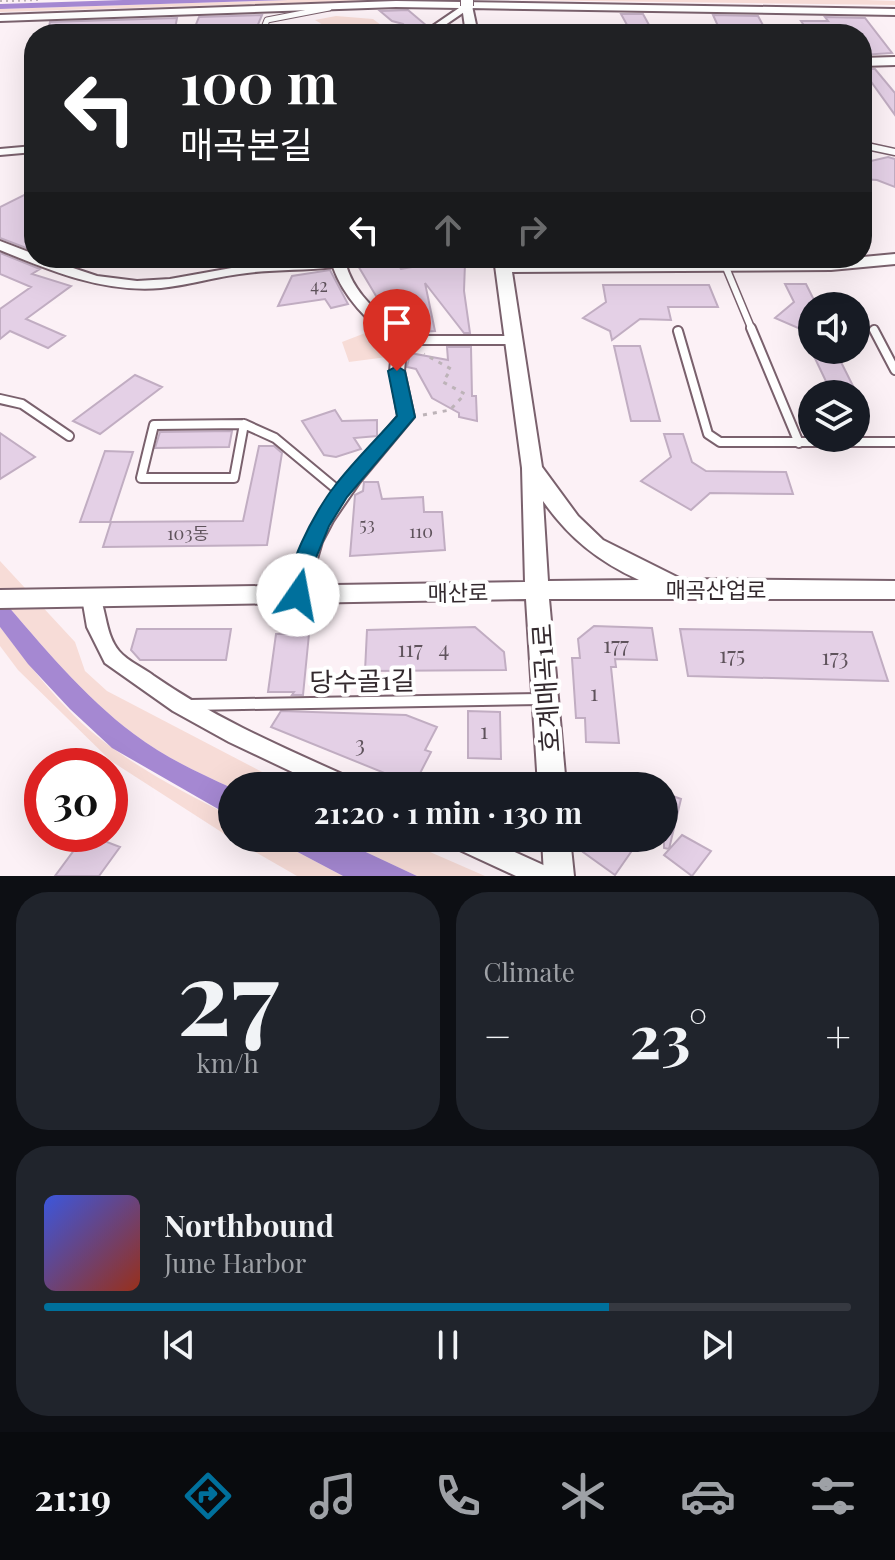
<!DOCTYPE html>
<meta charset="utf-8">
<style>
body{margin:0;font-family:"Playfair Display","Noto Sans KR",serif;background:#20242c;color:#f1f3f6;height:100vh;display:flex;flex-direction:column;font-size:30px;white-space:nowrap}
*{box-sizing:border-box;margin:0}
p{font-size:26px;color:#9ea1a6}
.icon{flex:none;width:44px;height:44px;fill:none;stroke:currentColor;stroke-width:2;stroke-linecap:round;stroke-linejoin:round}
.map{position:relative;height:876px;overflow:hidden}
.details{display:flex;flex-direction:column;gap:16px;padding:16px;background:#0d0f14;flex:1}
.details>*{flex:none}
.top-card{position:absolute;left:24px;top:24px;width:848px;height:244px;border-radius:32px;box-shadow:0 8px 32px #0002;background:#202124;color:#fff;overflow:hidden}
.controls{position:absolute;left:798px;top:292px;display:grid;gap:16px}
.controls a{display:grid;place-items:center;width:72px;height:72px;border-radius:50%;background:#171b24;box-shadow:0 8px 32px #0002;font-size:40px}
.speed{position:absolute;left:24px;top:748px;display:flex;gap:16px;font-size:40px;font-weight:700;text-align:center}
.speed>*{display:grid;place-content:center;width:104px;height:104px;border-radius:50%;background:#171b24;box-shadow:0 8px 32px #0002;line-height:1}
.speed .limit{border:12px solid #d22;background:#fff;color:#111}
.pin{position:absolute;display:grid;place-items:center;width:68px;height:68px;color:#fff;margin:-82px -34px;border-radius:50% 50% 50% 0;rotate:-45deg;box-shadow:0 0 8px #0007}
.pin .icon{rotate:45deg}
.me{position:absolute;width:88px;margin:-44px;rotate:12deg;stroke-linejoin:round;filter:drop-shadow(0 0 6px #0008)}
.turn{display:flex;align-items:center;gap:28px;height:168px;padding:0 24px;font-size:36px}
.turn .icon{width:104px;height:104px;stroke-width:2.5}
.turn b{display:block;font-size:56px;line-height:68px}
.lanes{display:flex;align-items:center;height:76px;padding:0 24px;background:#0003;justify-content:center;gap:40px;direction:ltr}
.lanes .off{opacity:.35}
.big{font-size:60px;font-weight:700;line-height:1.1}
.details .card{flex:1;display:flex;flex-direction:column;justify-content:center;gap:12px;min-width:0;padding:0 28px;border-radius:32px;background:#20242c}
.details .dial{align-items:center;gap:0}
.dial b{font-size:104px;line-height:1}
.song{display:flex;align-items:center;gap:24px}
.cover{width:96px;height:96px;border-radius:12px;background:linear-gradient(135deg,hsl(230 70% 55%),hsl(10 70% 35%))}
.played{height:8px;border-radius:4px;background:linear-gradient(90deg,#00709c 70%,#363941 70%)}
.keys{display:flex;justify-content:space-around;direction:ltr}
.heat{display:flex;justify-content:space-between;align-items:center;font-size:44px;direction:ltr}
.details .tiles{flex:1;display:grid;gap:16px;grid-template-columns:1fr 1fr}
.card:last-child{grid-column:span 2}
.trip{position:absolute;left:218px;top:772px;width:460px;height:80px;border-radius:40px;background:#171b24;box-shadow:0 8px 32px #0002;font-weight:700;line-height:80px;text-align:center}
.dock{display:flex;height:128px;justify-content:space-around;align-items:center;background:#090b0e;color:#9ea1a6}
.dock .icon{width:56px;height:56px}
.dock .current{color:#00709c}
.dock b{font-size:36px;color:#f1f3f6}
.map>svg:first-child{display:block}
</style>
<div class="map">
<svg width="895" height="876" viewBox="0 0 895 876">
<rect width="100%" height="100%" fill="#fcf1f6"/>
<path fill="#f7dcd7" d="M 288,0 L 387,0 L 0,12 L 0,9 Z
M 512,0 L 866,0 L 895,1 L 895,5 Z
M 336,16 L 373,19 L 385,28 C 351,35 345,39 315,20 Z
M 373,330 L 388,343 L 387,357 L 349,362 L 342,342 Z
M 0,561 L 75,642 L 85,671 L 107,691 L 289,786 L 232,786 L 232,788 C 199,773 164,757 134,734 C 83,696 42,645 0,597 Z
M 0,627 C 33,670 69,718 114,749 C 151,776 192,796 232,817 L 232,838 L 271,838 L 343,876 L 297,876 L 226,835 L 111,761 L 18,670 L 0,646 Z
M 336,838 L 398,838 L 485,876 L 417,876 Z"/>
<path fill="#a588d2" d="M 123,0 L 288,0 L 0,9 L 0,4 Z
M 0,597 C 42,645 83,696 134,734 C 164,757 199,773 232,788 L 232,817 L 112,748 L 70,709 L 28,664 L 0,627 Z
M 271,838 L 336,838 L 417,876 L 343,876 Z"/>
<path fill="#e4d0e6" stroke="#c1adc2" stroke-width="2" d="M 408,10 L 427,26 L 412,34 L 403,24 L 392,21 L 380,11 Z
M 621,14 L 643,14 L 654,34 L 632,34 Z
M 262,15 L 257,27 L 195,27 L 199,17 Z
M 713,15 L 758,16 L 764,27 L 718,26 Z
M 825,17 L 865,18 L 892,53 L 862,55 L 862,34 L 810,34 L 801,21 L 828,21 Z
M 177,18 L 174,34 L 47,34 L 50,22 Z
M 862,69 L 875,69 L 895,93 L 895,115 Z
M 888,157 L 895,159 L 895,187 L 877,180 L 862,179 L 862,163 Z
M 34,190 L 34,251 L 0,238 L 0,207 Z
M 0,253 L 40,269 L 32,274 L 71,286 L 26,319 L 65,336 L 48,348 L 10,331 L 0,339 L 0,309 L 31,287 L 0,274 Z
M 395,258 L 401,269 L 424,265 L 423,262 L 465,263 L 464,291 L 470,333 L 464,333 L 425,283 L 435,331 L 415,332 L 411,312 L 406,312 L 403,298 L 379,301 L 357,264 L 373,259 Z
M 330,270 L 348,304 L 331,308 L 325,299 L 278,306 L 292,276 Z
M 785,284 L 806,284 L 817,306 L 812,306 L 812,334 L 775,318 L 794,302 Z
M 603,285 L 709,285 L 718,307 L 668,307 L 671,320 L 640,319 L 612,340 L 610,331 L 583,318 L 606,302 Z
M 614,346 L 640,346 L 660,421 L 631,421 Z
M 447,347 L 471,347 L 472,396 L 476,396 L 477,421 L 459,417 L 459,413 L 432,398 L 416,369 L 407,367 L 410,353 L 448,360 Z
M 811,350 L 835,350 L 857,394 L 832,394 Z
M 135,375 L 162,387 L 100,434 L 73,421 Z
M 335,410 L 342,421 L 377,420 L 377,436 L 354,438 L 361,449 L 336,457 L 324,455 L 302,421 Z
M 232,431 L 229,447 L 155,448 L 160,432 Z
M 0,433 L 35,457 L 0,479 Z
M 664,434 L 683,434 L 692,462 L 706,471 L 786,472 L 793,494 L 710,493 L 691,510 L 641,481 L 671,457 Z
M 259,446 L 274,446 L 282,453 L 267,545 L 103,547 L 111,522 L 243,521 Z
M 105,451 L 133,452 L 110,522 L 80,522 Z
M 378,482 L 382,499 L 423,497 L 424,512 L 442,512 L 445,550 L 350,556 L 355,495 L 363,491 L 364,482 Z
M 594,626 L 652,628 L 657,660 L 615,659 L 616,667 L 611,667 L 619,743 L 586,742 L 585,718 L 576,718 L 572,658 L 580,658 L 578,639 Z
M 475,627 L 504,652 L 506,670 L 365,671 L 367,630 Z
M 137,629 L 231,629 L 226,660 L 140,660 L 131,650 Z
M 680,629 L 872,632 L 888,681 L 688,676 Z
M 276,634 L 309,634 L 303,695 L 292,695 L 294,692 L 268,692 Z
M 281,711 L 406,715 L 437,727 L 425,750 L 431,752 L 414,785 L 271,727 Z
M 468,711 L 500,712 L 501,759 L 468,758 Z
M 664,793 L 681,799 L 669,849 L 664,848 Z
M 86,834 L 120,847 L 99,876 L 55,876 Z
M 682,835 L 711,851 L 692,876 L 664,855 Z
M 594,838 L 611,838 L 631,852 L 615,875 L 583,852 Z"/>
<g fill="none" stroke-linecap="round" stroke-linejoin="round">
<g stroke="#7a616d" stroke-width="7">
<path id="service-far3" d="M 255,34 L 263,30 L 267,20 L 329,8"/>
</g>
<g stroke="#7a616d" stroke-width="9">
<path id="service-far2" d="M 862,145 L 895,152
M 202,258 L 212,263 L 288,263
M 722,258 L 752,330"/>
</g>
<g stroke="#7a616d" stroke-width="12">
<path id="service-far1" d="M 751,328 L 799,443
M 874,330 L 895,370
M 678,331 L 708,434 L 720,442 L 895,442
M 400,340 L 511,340
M 0,399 L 22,404 L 69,436
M 244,424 L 275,438 L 340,492
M 244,424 L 234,478 L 141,478 L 154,425 Z"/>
</g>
<g stroke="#7a616d" stroke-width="14">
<path id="service" d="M 190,705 L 540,699"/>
</g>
<g stroke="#7a616d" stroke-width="4">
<path id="minor" d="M 396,1 L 895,9 L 895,15 L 470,8 L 432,34 L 421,34 L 459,8 L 396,7 L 0,21 L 0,15 Z
M 34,146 L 34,152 L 0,155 L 0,149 Z
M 0,241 L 34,254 L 34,258 L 43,258 L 97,276 L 137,281 L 170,279 L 254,264 L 363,258 L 346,265 C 356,299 384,315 407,340 L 404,371 L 414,417 L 359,483 L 333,521 L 322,542 L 305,600 L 298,602 L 291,600 L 289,595 C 307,516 347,476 398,416 L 390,371 L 393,341 C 368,321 344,298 333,267 C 304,271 275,269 247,273 C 218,276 190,285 161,288 C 104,293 51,271 0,250 Z
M 91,591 L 98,593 C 107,611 105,634 119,651 C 127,661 144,668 154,676 C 216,719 284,748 353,779 L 356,786 L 322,786 L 229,742 L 173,711 L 105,663 L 87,627 L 82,598 L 84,593 Z
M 448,838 L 484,838 L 550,868 L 554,876 L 516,876 L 451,846 Z"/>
</g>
<g stroke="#7a616d" stroke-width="4">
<path id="tertiary" d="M 467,3 L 472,6 L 478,34 L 466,34 L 462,6 Z
M 895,57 L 895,65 L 862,66 L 862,58 Z
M 895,254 L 895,264 L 831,270 L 512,272 L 542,467 L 578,516 L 603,540 L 681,579 L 895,581 L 895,599 L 549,599 L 566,786 L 538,786 L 526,599 L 0,608 L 0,590 L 525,582 L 522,468 L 494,258 L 510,258 L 511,262 L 831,260 ZM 543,501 C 569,538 598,561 639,580 L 548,581 Z
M 542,838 L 570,838 L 574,876 L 544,876 Z"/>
</g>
<path stroke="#bdb3b8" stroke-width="2" stroke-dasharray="2 4" stroke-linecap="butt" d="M 0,1 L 14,1
M 12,1 L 39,0"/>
<path stroke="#bdb3b8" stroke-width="3" stroke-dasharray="4 6" stroke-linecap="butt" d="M 423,415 L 450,410 L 465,394 L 443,382 L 451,369 L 424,354"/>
<use href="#service-far3" stroke="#fff" stroke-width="5"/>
<use href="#service-far2" stroke="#fff" stroke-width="6"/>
<use href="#service-far1" stroke="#fff" stroke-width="8"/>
<use href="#service" stroke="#fff" stroke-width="10"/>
<use href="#minor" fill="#fff" fill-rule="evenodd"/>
<use href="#tertiary" fill="#fff" fill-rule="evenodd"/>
<g stroke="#7a616d" stroke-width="14" stroke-linecap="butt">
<path id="tertiary-bridge" d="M 467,0 L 467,6"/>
</g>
<use href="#tertiary-bridge" stroke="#fff" stroke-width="12"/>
</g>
<path fill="#00709c" stroke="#004965" stroke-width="2" d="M 397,366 L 405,371 L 415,417 L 347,497 L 329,526 L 313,565 L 306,601 L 291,601 C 278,577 318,507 334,487 C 353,462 376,440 397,416 L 388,371 Z"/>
<g text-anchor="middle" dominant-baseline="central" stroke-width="8" stroke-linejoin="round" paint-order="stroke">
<g font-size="18" fill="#5f535c">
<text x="319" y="285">42</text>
<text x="367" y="524">53</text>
<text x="421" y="531">110</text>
<text x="188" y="533">103동</text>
</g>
<g font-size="22" fill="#33292e" stroke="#fff">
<text x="716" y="589">매곡산업로</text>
<text transform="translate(458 592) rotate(-1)">매산로</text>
</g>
<g font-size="22" fill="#5f535c">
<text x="616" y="644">177</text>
<text x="410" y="648">117</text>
<text x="444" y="648">4</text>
<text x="732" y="654">175</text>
<text x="835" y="656">173</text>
<text x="594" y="692">1</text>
<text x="484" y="730">1</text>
<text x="360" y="743">3</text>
</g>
<g font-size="26" fill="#33292e" stroke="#fff">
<text transform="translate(362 680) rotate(-1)">당수골1길</text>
<text transform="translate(545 688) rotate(-94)">호계매곡1로</text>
</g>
</g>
</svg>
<div class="controls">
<a><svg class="icon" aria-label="sound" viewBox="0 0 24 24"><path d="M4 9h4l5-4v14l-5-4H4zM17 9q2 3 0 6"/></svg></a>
<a><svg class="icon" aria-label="layers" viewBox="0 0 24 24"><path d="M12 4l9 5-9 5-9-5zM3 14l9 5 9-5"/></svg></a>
</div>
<div class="speed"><div class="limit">30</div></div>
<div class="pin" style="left:397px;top:371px;background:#d93025"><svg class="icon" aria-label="arrive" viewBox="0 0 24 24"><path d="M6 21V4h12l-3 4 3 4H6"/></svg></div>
<svg class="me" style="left:298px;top:595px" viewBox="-20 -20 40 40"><circle r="19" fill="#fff"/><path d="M0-13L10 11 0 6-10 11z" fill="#00709c"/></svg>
<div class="trip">21:20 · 1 min · 130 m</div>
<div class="top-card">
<div class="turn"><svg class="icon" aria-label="left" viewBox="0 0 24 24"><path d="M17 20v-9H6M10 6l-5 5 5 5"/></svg><div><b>100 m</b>매곡본길</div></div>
<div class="lanes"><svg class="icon" aria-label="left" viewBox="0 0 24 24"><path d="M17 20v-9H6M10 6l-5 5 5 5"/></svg><svg class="icon off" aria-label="ahead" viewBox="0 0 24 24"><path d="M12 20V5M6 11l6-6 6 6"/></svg><svg class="icon off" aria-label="right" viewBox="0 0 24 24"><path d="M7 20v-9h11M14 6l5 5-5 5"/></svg></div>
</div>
</div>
<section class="details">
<div class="tiles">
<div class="card dial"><b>27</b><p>km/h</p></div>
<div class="card"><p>Climate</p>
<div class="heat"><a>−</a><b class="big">23°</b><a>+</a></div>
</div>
<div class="card">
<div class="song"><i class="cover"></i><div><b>Northbound</b><p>June Harbor</p></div></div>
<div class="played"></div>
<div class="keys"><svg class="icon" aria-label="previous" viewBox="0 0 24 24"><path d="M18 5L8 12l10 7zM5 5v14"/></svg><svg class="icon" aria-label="pause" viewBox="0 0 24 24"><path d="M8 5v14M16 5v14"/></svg><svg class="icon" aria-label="next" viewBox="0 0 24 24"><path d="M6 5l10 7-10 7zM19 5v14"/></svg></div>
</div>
</div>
</section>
<nav class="dock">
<b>21:19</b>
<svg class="icon current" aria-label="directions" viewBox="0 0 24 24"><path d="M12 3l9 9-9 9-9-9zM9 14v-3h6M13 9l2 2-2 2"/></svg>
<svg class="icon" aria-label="music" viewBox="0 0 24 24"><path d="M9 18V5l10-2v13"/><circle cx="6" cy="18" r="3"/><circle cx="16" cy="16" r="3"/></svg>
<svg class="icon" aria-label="phone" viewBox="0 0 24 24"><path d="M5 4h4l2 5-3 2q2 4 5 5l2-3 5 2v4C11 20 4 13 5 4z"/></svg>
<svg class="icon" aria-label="climate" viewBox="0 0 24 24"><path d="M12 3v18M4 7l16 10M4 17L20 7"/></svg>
<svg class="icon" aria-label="car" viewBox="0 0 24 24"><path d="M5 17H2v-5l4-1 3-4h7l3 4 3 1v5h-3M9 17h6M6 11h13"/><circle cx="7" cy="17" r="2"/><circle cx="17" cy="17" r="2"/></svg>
<svg class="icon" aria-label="filters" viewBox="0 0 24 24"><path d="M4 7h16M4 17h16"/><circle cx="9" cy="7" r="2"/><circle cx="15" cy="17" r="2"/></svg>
</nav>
